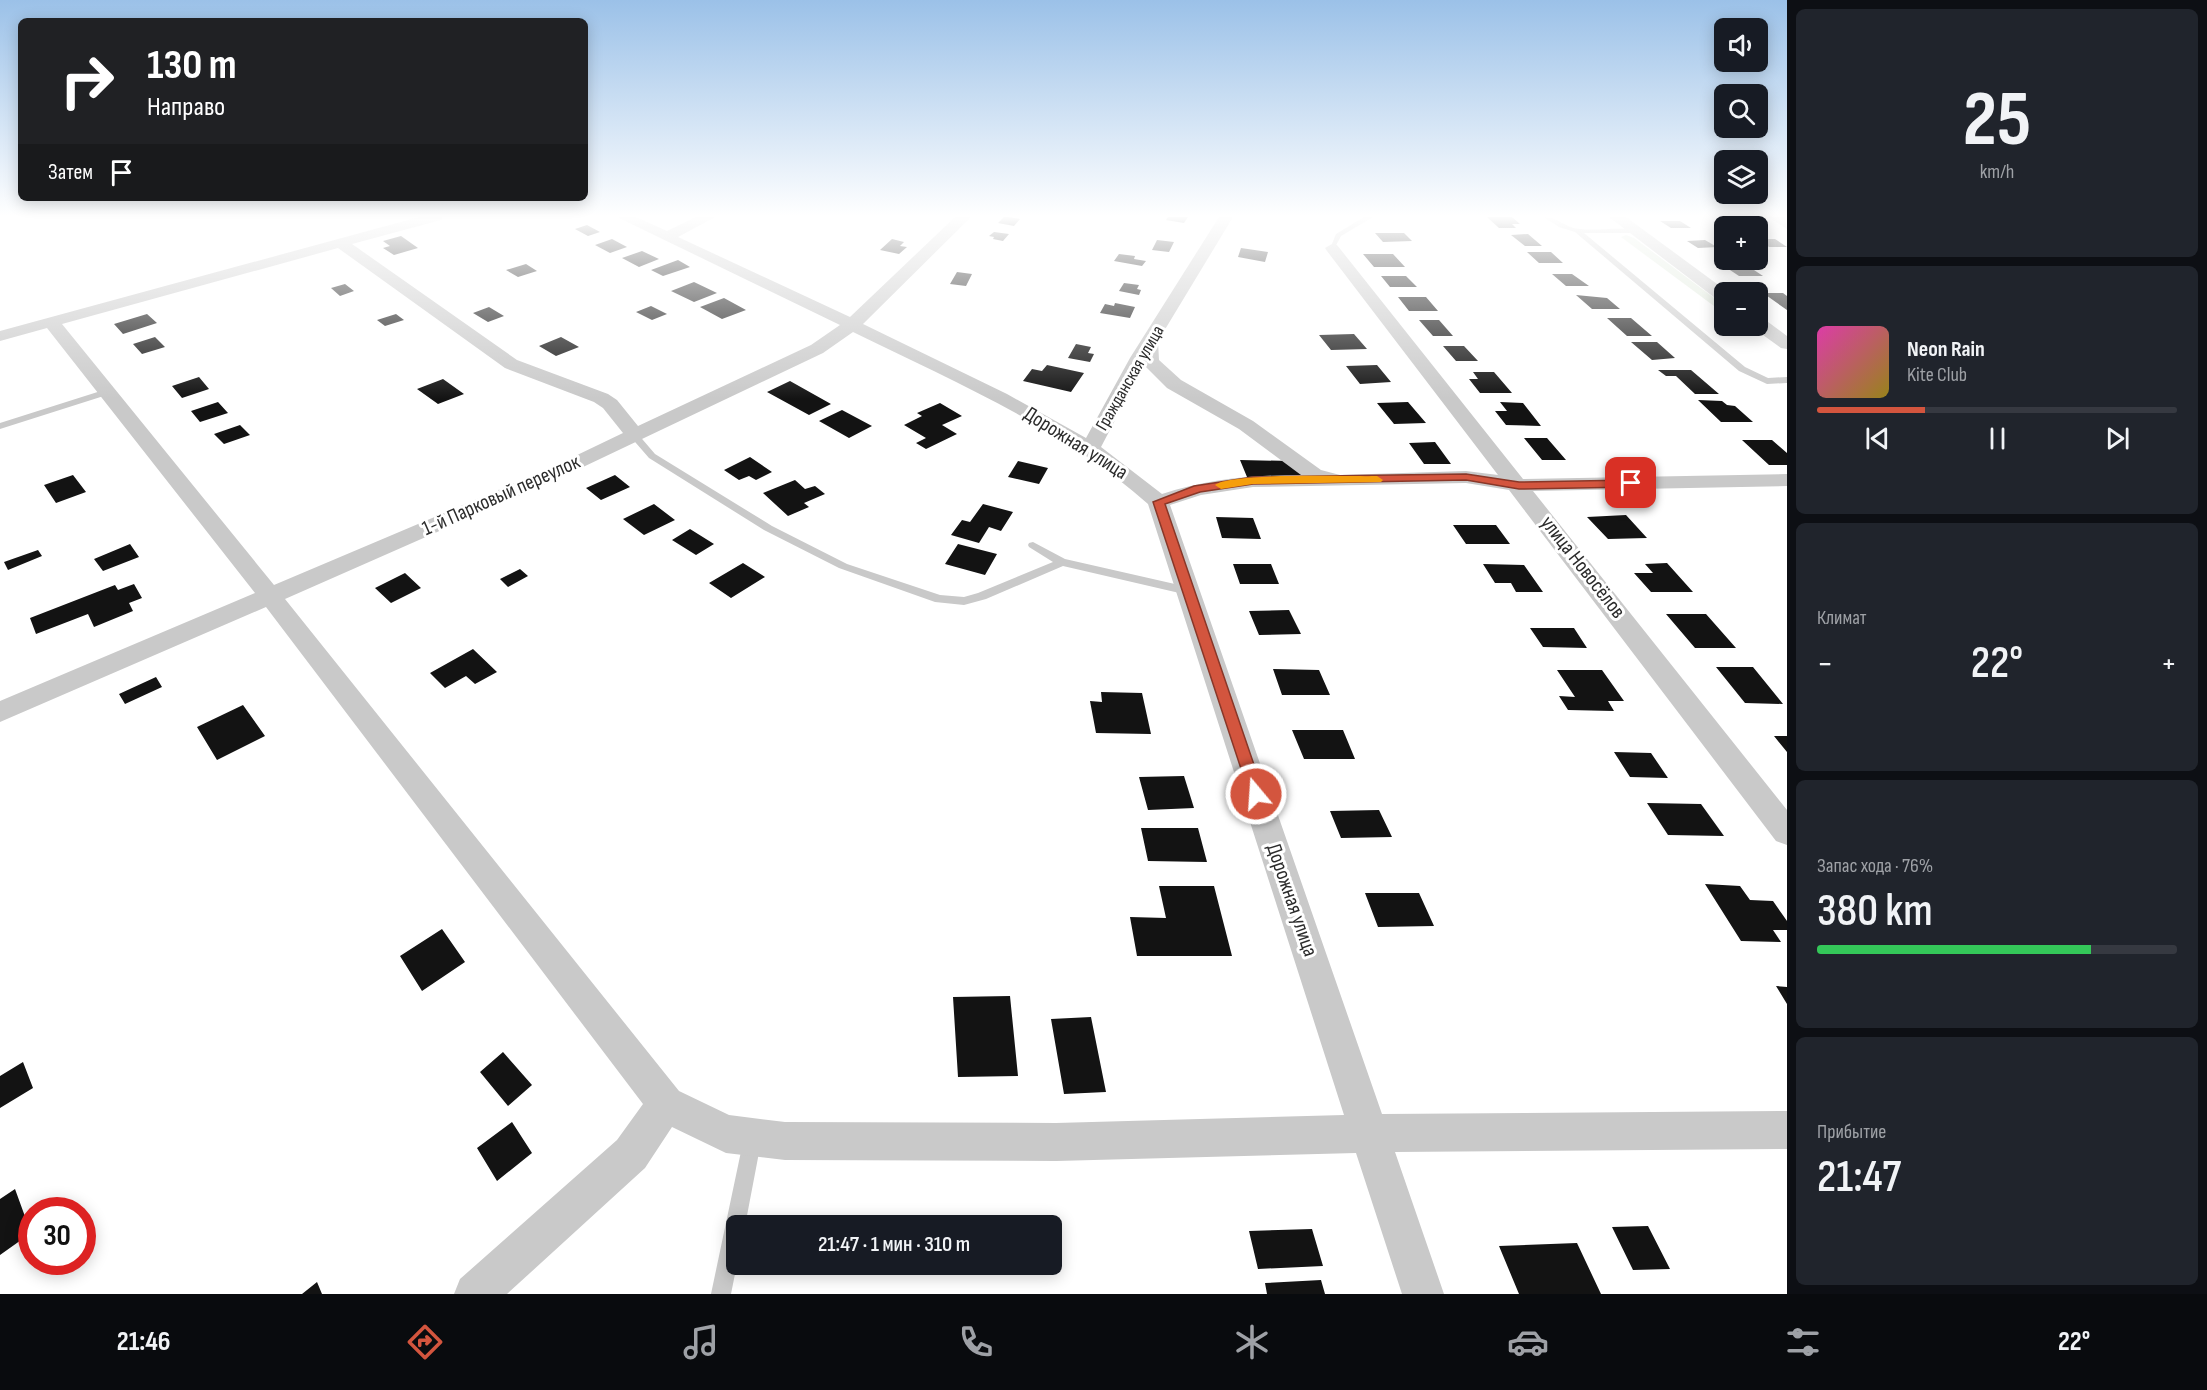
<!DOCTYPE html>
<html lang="ru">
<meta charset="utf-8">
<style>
body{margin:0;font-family:"Sofia Sans Condensed",sans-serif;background:#20242c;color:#f1f3f6;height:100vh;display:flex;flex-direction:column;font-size:22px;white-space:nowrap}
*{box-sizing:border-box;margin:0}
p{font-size:20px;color:#9ea1a6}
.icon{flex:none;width:33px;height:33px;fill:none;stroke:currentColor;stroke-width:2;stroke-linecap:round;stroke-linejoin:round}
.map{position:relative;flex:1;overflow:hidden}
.side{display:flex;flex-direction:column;gap:9px;padding:9px;background:#0d0f14;width:420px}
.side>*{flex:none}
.banner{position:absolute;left:18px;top:18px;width:570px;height:183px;border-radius:9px;box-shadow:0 3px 15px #0003;background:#202124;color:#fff;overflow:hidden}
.buttons{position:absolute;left:1714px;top:18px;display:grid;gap:12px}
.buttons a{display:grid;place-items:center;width:54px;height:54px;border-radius:9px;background:#171b24;box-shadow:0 3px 15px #0003;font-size:30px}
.speed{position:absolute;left:18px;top:1197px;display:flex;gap:12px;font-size:30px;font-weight:700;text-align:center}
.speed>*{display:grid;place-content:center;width:78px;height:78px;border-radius:50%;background:#171b24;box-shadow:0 3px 15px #0003;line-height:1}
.speed .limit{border:9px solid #d22;background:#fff;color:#111}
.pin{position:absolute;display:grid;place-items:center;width:51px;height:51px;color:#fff;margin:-26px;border-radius:12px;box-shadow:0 3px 9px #0006}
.me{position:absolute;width:66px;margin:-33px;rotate:342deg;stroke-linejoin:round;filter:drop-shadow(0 0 4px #0008)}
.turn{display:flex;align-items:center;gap:21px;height:126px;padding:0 30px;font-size:27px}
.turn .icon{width:78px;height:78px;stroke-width:2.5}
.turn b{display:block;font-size:42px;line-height:51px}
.then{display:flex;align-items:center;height:57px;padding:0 30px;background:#0003;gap:12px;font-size:22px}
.big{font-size:45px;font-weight:600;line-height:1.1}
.side .tile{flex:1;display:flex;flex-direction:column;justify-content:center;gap:9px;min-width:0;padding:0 21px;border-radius:9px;background:#20242c}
.side .dial{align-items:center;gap:0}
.dial b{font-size:78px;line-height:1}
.song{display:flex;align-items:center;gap:18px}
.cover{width:72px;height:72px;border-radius:9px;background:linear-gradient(135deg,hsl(320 70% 55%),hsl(50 70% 35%))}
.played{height:6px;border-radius:3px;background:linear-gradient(90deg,#d3553e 30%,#363941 30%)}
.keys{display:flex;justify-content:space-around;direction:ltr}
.heat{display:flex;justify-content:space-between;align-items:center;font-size:33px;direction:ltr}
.charge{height:9px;border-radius:4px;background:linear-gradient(90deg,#34c759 76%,#363941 0)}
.trip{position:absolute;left:726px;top:1215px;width:336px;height:60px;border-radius:9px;background:#171b24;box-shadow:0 3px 15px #0003;font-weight:600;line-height:60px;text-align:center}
.dock{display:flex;height:96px;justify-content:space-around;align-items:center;background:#090b0e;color:#9ea1a6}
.dock .icon{width:42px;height:42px}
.dock .current{color:#d3553e}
.dock b{font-size:27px;color:#f1f3f6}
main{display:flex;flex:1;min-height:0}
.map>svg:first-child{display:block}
</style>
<main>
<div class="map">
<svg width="1787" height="1294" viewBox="0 0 1787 1294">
<rect width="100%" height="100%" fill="#fff"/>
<path fill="#dfe9db" d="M 1626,235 L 1634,238 L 1725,306 L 1714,306 L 1621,237 Z"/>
<path fill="#131313" d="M 1004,217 L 1009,217 L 1020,219 L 1014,226 L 998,223 Z
M 1168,217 L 1188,217 L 1184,223 L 1166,220 Z
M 1487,217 L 1512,217 L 1520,224 L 1512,224 L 1516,228 L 1499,228 Z
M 1660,221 L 1680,221 L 1691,228 L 1671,228 Z
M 1728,223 L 1749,223 L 1755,226 L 1734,226 Z
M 587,225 L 600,232 L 588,236 L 575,229 Z
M 994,232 L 1009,234 L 1003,241 L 993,239 L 994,237 L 989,236 Z
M 1375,233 L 1404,233 L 1412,241 L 1383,242 Z
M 1528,234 L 1542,246 L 1525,246 L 1511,235 Z
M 401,236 L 418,248 L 394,255 L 383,248 L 390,246 L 383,241 Z
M 612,239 L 627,247 L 610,253 L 595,245 Z
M 892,239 L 904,242 L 900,246 L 907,247 L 899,254 L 880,250 Z
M 1758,239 L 1775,239 L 1787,247 L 1769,247 Z
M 1157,240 L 1174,242 L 1169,252 L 1152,250 Z
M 1705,240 L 1717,247 L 1698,248 L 1687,241 Z
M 1241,248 L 1268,252 L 1265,262 L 1238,257 Z
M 642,251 L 659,259 L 639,267 L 622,258 Z
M 1527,252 L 1551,252 L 1563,263 L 1539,263 Z
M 1119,254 L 1135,256 L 1134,259 L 1146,261 L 1142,266 L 1114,261 Z
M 1363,254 L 1393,254 L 1405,267 L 1374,267 Z
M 678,260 L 690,267 L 663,276 L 651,270 Z
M 526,264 L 537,271 L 518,277 L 506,270 Z
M 1727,268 L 1751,268 L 1763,276 L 1739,276 Z
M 957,272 L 972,274 L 966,286 L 950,284 Z
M 1552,274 L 1572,274 L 1589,286 L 1566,286 Z
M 1381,276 L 1406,276 L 1417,287 L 1390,287 Z
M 694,282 L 717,293 L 694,302 L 671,291 Z
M 1124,283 L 1139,285 L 1137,289 L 1141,290 L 1139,295 L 1119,291 Z
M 345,284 L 354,291 L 340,296 L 331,288 Z
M 1763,293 L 1783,293 L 1787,296 L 1787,310 Z
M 1576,295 L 1607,298 L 1620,309 L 1592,309 Z
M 1398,297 L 1426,297 L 1438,311 L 1409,311 Z
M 724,298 L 746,310 L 722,319 L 700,307 Z
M 1115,303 L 1135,307 L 1130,318 L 1100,313 L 1105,304 L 1114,306 Z
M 651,306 L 667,314 L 652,320 L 636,312 Z
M 489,307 L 504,316 L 488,322 L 473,313 Z
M 147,314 L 157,323 L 123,334 L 114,324 Z
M 396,314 L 404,320 L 385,326 L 377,320 Z
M 1607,318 L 1631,318 L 1652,336 L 1627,336 Z
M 1419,320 L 1439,320 L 1453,336 L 1433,336 Z
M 1354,334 L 1367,349 L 1331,350 L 1319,335 Z
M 155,337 L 165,347 L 142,354 L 133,344 Z
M 561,337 L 579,347 L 556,356 L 539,346 Z
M 1631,342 L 1657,342 L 1675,358 L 1652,360 Z
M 1076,344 L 1091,347 L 1088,353 L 1094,354 L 1090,362 L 1068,358 Z
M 1443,346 L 1464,346 L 1478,361 L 1456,361 Z
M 1047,365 L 1084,373 L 1071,392 L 1023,381 L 1032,369 L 1042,371 Z
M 1377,365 L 1391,382 L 1360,384 L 1346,366 Z
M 1658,370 L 1691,370 L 1719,394 L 1695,394 L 1676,376 L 1666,376 Z
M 1473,372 L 1494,372 L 1512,393 L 1480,393 L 1469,379 L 1478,379 Z
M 199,377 L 209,389 L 182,398 L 172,386 Z
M 443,379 L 464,394 L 438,404 L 417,389 Z
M 790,381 L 831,404 L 809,415 L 767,392 Z
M 1698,400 L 1722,401 L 1727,405 L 1735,406 L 1753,422 L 1721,422 Z
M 218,402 L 228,413 L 200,422 L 191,411 Z
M 1408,402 L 1426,423 L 1394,424 L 1377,403 Z
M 1500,402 L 1523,403 L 1541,426 L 1506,425 L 1495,411 L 1507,411 Z
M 940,403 L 962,416 L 942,425 L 957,434 L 926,449 L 916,443 L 926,438 L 904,425 L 922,416 L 917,413 Z
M 842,410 L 872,426 L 849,438 L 819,421 Z
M 240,425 L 250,435 L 224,444 L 214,434 Z
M 1524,438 L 1547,438 L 1566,460 L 1542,460 Z
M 1742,440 L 1772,440 L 1787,453 L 1787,465 L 1769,465 Z
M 1435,442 L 1451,464 L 1424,464 L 1409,443 Z
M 750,457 L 772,472 L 756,480 L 749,476 L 739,480 L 724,470 Z
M 1240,460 L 1291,461 L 1308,478 L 1247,477 Z
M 1018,461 L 1048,468 L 1039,484 L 1008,477 Z
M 73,475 L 86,492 L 56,503 L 44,485 Z
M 615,475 L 630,487 L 601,500 L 586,488 Z
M 795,480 L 805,489 L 815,486 L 825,494 L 804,503 L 809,507 L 788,516 L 763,493 Z
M 654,504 L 675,520 L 644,535 L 623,519 Z
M 983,504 L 1013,512 L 1001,531 L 989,527 L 979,543 L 951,535 L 962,520 L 970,522 Z
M 1626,515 L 1647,538 L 1608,539 L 1587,517 Z
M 1216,517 L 1253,518 L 1261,539 L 1222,538 Z
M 1453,525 L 1496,525 L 1510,544 L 1466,544 Z
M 690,529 L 714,544 L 696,555 L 672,540 Z
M 130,544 L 139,557 L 103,571 L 94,559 Z
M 958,544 L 997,554 L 985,575 L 945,564 Z
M 38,550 L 42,556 L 8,570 L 4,562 Z
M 743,563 L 765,577 L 731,598 L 709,583 Z
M 1667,563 L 1693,592 L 1651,592 L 1634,573 L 1653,573 L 1645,564 Z
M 1233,564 L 1271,564 L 1279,584 L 1240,584 Z
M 1483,564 L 1524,565 L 1543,592 L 1516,592 L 1511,583 L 1495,583 Z
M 520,569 L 528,576 L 508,587 L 500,579 Z
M 405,573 L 421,588 L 391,603 L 375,588 Z
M 134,584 L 142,598 L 129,603 L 133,611 L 94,627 L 88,614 L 36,634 L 30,618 L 115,585 L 118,590 Z
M 1289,610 L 1301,634 L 1259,635 L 1249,611 Z
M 1666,614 L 1706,614 L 1736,648 L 1695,648 Z
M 1530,628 L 1574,628 L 1587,648 L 1543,647 Z
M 473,649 L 497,672 L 475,684 L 466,676 L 445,688 L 430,673 Z
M 1716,667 L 1753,667 L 1783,704 L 1745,703 Z
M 1273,669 L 1319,670 L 1330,695 L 1282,695 Z
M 1557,670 L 1602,670 L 1624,701 L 1608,701 L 1614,711 L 1568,710 L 1559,696 L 1575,697 Z
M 156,677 L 162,687 L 125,704 L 119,694 Z
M 1101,692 L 1142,693 L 1151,734 L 1096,733 L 1090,701 L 1102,702 Z
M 243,705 L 265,736 L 217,760 L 197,727 Z
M 1292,730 L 1343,730 L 1355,759 L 1304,759 Z
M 1774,736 L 1787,736 L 1787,752 Z
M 1614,752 L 1651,753 L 1668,778 L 1630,777 Z
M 1184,776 L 1194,808 L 1148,810 L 1139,777 Z
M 1647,803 L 1701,804 L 1724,836 L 1668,835 Z
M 1379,810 L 1392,837 L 1341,838 L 1330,811 Z
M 1141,828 L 1198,828 L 1207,862 L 1148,861 Z
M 1705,884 L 1740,886 L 1750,900 L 1773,901 L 1787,921 L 1787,930 L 1773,930 L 1781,942 L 1741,941 Z
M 1159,886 L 1214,886 L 1232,956 L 1137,956 L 1130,917 L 1166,918 Z
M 1365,893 L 1419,893 L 1434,926 L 1378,927 Z
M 442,929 L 465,962 L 422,991 L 400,956 Z
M 1776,986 L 1787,987 L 1787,1004 Z
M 1010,996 L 1018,1076 L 958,1077 L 953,997 Z
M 1091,1017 L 1106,1092 L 1064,1094 L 1051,1019 Z
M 503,1052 L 532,1085 L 508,1106 L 480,1072 Z
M 23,1062 L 33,1088 L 0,1108 L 0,1076 Z
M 512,1122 L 532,1153 L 497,1181 L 477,1148 Z
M 15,1189 L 31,1233 L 0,1255 L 0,1199 Z
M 1648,1226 L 1670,1269 L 1633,1270 L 1612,1227 Z
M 1312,1229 L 1323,1266 L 1258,1269 L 1249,1231 Z
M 1577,1243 L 1601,1294 L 1519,1294 L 1499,1246 Z
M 1321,1280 L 1325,1294 L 1267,1294 L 1265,1283 Z
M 317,1282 L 322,1294 L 302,1294 Z"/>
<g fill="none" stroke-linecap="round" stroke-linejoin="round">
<path fill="#c9c9c9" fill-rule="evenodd" d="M 1364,217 L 1373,217 L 1341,236 L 1334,249 L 1330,249 L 1336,234 Z
M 1544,217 C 1557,217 1566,228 1579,229 C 1598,231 1618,227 1636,230 L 1636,232 L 1634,233 L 1584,233 L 1745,367 L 1768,378 L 1787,377 L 1787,383 L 1767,384 L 1739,371 L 1575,232 L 1559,227 Z
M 107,389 L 111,392 L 110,394 L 0,429 L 0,423 Z
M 634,432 L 637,433 L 655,454 L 772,526 L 847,564 L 940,595 L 964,597 L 978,593 L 1053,562 L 1029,547 L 1028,545 L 1029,543 L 1033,542 L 1065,559 L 1188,587 L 1194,591 L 1188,595 L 1063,566 L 986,599 L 964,605 L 935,602 L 839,568 L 764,530 L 649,458 L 629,435 Z
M 752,1133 L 758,1136 L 761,1142 L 745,1226 L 736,1226 L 737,1264 L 731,1294 L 711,1294 L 743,1142 L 746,1136 Z"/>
<path fill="#c9c9c9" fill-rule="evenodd" d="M 419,217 L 443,217 L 441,220 L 352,244 L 517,360 L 608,394 L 617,400 L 638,426 L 811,345 L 840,325 L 617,217 L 636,217 L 667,231 L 696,217 L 715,217 L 678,237 L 850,317 L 955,217 L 971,217 L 863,324 L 1007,394 L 1086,438 L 1130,358 L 1219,217 L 1233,217 L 1158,341 L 1159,360 L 1181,380 L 1253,421 L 1321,470 L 1340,475 L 1466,471 L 1498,475 L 1327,251 L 1325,248 L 1332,244 L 1337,245 L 1523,479 L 1787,474 L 1787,486 L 1533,491 L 1787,810 L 1787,845 L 1776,841 L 1509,490 L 1466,483 L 1253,487 L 1201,495 L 1170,505 L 1382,1114 L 1787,1111 L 1787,1149 L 1395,1152 L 1444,1294 L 1402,1294 L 1356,1153 L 1056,1161 L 785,1160 L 726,1153 L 672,1127 L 645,1168 L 507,1294 L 454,1294 L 460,1279 L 617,1140 L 643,1104 L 266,607 L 0,722 L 0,701 L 255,593 L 47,328 L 0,341 L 0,331 ZM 338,248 L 505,368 L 594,402 L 603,408 L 623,433 L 548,469 L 274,585 L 62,324 ZM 853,332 C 955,382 1063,428 1148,504 L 1344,1115 L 1056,1123 L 785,1122 L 729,1115 L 679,1091 L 285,599 L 562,477 L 823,353 ZM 1144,365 L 1167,388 L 1239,429 L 1301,475 C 1253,475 1208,479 1162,494 L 1101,447 Z
M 1609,217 L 1626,217 L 1728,292 L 1725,292 L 1725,303 L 1719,301 Z
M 1768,217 L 1785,217 L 1787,229 Z
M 1758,318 L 1764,319 L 1787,336 L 1787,349 L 1781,348 L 1752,327 L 1758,326 Z"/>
</g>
<linearGradient id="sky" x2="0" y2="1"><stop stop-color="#9bc1e8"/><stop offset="0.54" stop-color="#fff"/><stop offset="1" stop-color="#fff" stop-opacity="0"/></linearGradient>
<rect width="1787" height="399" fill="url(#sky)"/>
<path fill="#d3553e" stroke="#893728" stroke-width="1.5" d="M 1466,474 L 1519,482 L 1631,480 L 1636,483 L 1631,487 L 1519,489 L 1466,480 L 1253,484 L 1200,492 L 1165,504 L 1264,794 L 1262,799 L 1256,801 L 1251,799 L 1153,502 L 1194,486 L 1253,477 Z"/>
<path fill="#f59e0b" d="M 1377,476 L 1383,480 L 1381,482 L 1253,484 L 1221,489 L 1215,485 C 1232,472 1349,477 1377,476 Z"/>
<g text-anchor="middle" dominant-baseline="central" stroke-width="6" stroke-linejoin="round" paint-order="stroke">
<g font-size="18" fill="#2c2c2c" stroke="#fff">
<text transform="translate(1130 378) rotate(-60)">Гражданская улица</text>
</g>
<g font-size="21" fill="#2c2c2c" stroke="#fff">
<text transform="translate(1076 443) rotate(32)">Дорожная улица</text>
<text transform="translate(501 495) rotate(-24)">1-й Парковый переулок</text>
<text transform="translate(1583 567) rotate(52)">улица Новосёлов</text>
<text transform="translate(1292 900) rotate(71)">Дорожная улица</text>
</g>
</g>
</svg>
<div class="buttons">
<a><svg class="icon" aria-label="sound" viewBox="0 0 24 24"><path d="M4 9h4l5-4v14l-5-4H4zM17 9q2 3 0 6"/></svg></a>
<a><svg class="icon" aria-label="search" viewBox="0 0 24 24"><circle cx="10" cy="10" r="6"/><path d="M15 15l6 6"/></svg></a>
<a><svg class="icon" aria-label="layers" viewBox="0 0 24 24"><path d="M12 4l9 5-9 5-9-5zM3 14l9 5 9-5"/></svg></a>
<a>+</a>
<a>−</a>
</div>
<div class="speed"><div class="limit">30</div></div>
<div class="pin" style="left:1631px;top:483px;background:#d93025"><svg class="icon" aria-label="arrive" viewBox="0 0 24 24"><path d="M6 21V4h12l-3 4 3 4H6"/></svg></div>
<svg class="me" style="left:1256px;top:794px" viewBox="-20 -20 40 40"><circle r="17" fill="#d3553e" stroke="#fff" stroke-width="3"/><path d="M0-11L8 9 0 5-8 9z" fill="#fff"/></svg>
<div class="trip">21:47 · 1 мин · 310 m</div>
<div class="banner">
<div class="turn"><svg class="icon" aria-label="right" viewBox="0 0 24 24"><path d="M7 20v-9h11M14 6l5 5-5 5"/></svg><div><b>130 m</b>Направо</div></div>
<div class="then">Затем<svg class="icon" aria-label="arrive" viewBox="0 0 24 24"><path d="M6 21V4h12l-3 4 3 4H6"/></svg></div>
</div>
</div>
<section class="side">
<div class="tile dial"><b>25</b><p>km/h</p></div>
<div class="tile">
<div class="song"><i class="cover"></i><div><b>Neon Rain</b><p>Kite Club</p></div></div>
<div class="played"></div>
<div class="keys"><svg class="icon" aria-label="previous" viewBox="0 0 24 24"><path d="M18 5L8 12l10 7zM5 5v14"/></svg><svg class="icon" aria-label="pause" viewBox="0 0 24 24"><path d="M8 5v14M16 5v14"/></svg><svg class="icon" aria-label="next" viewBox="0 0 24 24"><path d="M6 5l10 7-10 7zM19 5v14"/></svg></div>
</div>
<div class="tile"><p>Климат</p>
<div class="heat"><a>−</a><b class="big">22°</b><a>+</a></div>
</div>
<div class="tile"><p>Запас хода · 76%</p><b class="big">380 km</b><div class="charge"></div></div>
<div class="tile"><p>Прибытие</p><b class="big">21:47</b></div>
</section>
</main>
<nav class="dock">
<b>21:46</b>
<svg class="icon current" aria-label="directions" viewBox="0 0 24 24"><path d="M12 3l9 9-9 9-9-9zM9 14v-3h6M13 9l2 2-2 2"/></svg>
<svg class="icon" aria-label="music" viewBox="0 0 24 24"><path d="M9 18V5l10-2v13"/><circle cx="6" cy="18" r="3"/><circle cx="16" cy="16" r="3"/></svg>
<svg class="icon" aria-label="phone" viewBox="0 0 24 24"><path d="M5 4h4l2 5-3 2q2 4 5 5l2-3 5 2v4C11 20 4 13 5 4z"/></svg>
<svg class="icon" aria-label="climate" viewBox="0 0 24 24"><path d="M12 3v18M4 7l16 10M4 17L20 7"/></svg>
<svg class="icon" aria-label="car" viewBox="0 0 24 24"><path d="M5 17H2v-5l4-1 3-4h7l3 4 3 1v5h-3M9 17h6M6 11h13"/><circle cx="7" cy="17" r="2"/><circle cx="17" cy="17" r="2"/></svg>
<svg class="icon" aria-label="filters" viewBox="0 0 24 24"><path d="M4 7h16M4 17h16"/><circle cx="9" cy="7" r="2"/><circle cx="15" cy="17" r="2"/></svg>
<b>22°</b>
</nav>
